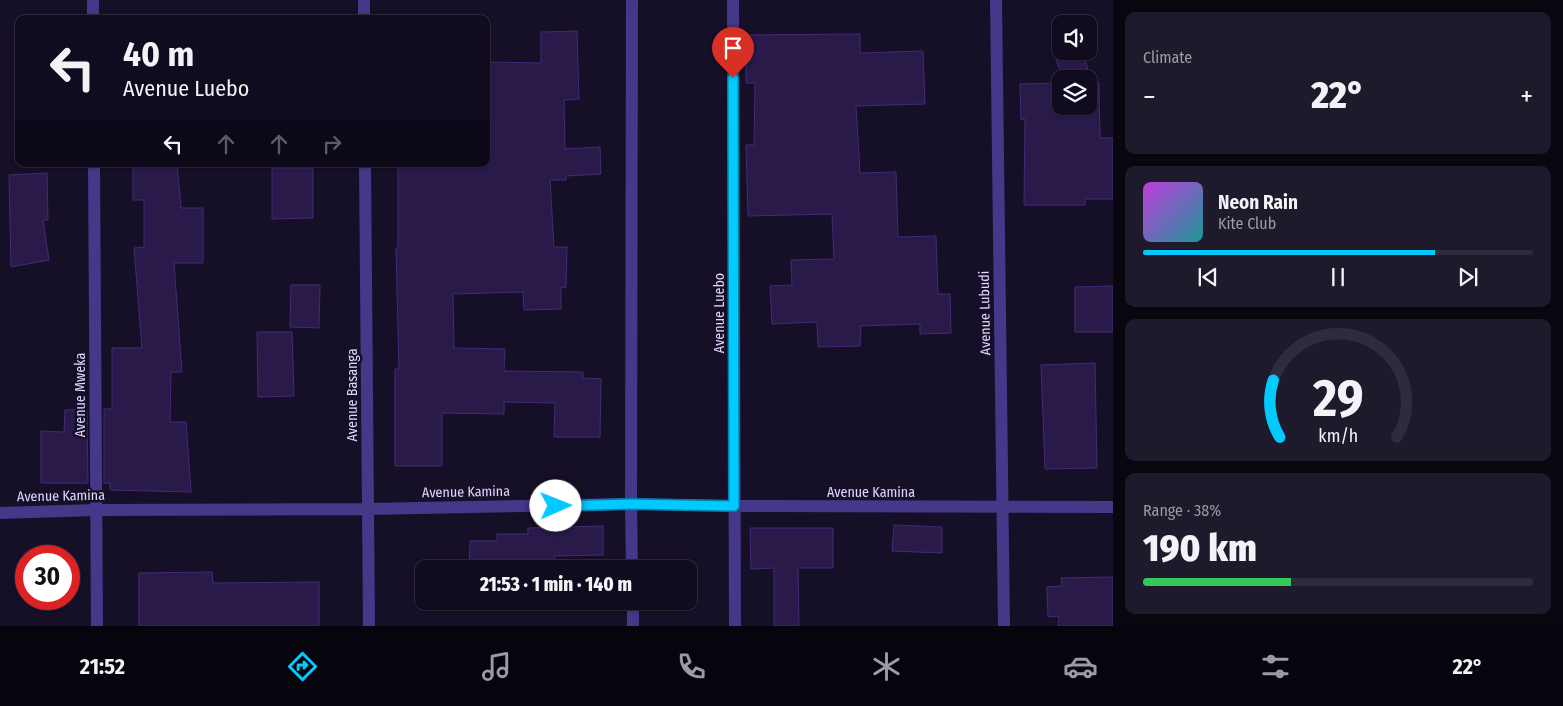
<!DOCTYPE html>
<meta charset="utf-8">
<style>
body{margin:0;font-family:"Fira Sans Condensed",sans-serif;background:#1e192b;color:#f1f3f6;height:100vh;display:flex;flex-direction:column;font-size:19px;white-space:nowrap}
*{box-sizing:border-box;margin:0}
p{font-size:16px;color:#9c9ba4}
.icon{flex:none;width:28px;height:28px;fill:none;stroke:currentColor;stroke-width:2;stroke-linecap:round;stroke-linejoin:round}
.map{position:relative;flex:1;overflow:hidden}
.panel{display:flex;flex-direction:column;gap:12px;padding:12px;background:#090610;width:450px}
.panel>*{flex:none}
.top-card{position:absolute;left:15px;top:15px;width:475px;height:152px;border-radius:10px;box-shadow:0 1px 4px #0004,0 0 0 1px #302b3c;background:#100b1e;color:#f1f3f6;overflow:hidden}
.tools{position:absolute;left:1052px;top:15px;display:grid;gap:10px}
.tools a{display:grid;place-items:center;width:45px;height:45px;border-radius:10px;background:#100b1e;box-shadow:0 1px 4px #0004,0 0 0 1px #302b3c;font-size:25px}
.speed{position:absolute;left:15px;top:545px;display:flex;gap:10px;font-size:25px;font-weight:700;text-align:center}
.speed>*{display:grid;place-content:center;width:65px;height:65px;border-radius:50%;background:#100b1e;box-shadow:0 1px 4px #0004,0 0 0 1px #302b3c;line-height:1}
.speed .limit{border:8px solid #d22;background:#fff;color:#111}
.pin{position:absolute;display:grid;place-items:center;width:42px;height:42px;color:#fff;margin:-51px -21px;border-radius:50% 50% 50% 0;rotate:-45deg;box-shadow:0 0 5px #0007}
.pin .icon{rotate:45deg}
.me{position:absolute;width:55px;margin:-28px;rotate:89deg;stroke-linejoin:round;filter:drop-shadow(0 0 4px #0008)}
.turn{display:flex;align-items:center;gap:18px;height:105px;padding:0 25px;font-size:22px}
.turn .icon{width:65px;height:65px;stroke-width:2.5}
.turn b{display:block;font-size:35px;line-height:42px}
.lanes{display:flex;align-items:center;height:48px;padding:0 25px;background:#0003;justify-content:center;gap:25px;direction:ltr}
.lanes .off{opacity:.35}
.big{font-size:38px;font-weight:800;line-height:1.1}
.panel .card{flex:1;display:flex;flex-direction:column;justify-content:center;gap:8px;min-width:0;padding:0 18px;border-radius:10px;background:#1e192b}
.panel .dial{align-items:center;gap:0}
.dial svg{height:130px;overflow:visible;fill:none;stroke:#302b3c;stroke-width:7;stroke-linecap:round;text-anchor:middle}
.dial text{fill:#f1f3f6;stroke:none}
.song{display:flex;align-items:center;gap:15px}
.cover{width:60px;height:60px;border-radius:8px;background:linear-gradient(135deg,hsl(290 70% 55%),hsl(180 70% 35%))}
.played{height:5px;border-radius:2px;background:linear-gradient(90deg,#02c9ff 75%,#302b3c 75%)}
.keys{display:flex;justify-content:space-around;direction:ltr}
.heat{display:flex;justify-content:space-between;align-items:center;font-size:28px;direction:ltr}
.charge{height:8px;border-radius:4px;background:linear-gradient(90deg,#34c759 38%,#302b3c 0)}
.trip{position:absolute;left:415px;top:560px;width:282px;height:50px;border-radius:10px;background:#100b1e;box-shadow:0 1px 4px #0004,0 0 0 1px #302b3c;font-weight:800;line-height:50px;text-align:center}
.dock{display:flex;height:80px;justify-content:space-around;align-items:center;background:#06040c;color:#9c9ba4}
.dock .icon{width:35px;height:35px}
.dock .active{color:#02c9ff}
.dock b{font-size:22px;color:#f1f3f6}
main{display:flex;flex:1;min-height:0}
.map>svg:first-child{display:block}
</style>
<main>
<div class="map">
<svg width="1113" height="626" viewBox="0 0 1113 626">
<rect width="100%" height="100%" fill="#160f28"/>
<path fill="#291a4a" stroke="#432b77" d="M 577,31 L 579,99 L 564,100 L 565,149 L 600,147 L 601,174 L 566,176 L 566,180 L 550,180 L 554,247 L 567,247 L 566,288 L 561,287 L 561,309 L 524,310 L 523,292 L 453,294 L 454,348 L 505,349 L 504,371 L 583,372 L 583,378 L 601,379 L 600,437 L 554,437 L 555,403 L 504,402 L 504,414 L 442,413 L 442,466 L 395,466 L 395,369 L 399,369 L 396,248 L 398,248 L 398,164 L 486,164 L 489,62 L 541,63 L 541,32 Z
M 860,34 L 860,53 L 923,51 L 925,104 L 856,106 L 860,173 L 896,172 L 898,237 L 936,236 L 938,294 L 950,294 L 951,333 L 920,334 L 920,324 L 861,326 L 860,346 L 818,347 L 817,322 L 772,324 L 770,286 L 792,285 L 791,260 L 834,259 L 832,214 L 748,216 L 746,145 L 754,145 L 755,83 L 746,83 L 746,35 Z
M 1054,51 L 1083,51 L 1091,82 L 1099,82 L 1100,138 L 1113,138 L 1113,199 L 1085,199 L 1085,205 L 1024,205 L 1025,119 L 1021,120 L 1020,84 L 1061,83 L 1061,106 L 1089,106 L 1089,79 L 1062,79 Z
M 133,164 L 177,164 L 181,208 L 203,208 L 203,263 L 174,263 L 182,372 L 171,372 L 170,422 L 186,422 L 191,492 L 110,490 L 110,483 L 104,483 L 104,409 L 112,409 L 112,348 L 142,348 L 134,248 L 144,247 L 144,200 L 133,200 Z
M 272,168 L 313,168 L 313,218 L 272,219 Z
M 47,173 L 48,220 L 43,220 L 49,260 L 11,267 L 9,175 Z
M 291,285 L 320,285 L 319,328 L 290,327 Z
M 1113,286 L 1113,332 L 1075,332 L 1075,287 Z
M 257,332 L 292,332 L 294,396 L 258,397 Z
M 1095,363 L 1097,468 L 1045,469 L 1041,365 Z
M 87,409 L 88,483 L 41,483 L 41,431 L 64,432 L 65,410 Z
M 894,525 L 942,527 L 942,553 L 892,551 Z
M 603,526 L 603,555 L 554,556 L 555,566 L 522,567 L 522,569 L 469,569 L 470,541 L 497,541 L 497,534 L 528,534 L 528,528 Z
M 750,528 L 833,528 L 833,568 L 798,568 L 799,626 L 774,626 L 774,568 L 751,569 Z
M 212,572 L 213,583 L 319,582 L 319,626 L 139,626 L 139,573 Z
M 1113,577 L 1113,626 L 1058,626 L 1059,616 L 1048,617 L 1047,587 L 1062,586 L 1061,578 Z"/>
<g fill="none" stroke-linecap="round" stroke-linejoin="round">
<path stroke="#453889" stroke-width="12" d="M 93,0 L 93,19
M 364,0 L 364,19
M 733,0 L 735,626
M 996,0 L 1004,626
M 94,164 L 97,626
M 365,164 L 369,626
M 0,513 L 95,510 L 368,509 L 631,504 L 734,506 L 1113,507
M 632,569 L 631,504 L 632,0
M 633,601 L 633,626"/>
</g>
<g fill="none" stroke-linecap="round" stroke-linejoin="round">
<g stroke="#0183a6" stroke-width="12">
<path id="route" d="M 556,506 L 631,504 L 734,506 L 733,78"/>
</g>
<use href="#route" stroke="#02c9ff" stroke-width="9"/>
</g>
<g text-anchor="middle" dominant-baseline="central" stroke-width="5" stroke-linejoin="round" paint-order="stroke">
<g font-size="14" fill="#e0d6ff" stroke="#160f28">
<text transform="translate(719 313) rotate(-90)">Avenue Luebo</text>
<text transform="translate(985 313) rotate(-91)">Avenue Lubudi</text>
<text transform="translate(80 395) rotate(-90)">Avenue Mweka</text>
<text transform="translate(352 395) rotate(-90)">Avenue Basanga</text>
<text transform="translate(466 492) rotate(-1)">Avenue Kamina</text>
<text x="871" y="492">Avenue Kamina</text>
<text transform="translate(61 496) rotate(-1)">Avenue Kamina</text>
</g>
</g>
</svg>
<div class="tools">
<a><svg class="icon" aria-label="sound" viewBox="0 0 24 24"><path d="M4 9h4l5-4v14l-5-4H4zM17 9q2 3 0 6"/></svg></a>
<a><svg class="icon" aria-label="layers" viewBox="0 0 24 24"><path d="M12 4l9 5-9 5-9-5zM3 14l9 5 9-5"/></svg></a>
</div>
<div class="speed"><div class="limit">30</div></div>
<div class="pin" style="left:733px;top:78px;background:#d93025"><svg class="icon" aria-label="arrive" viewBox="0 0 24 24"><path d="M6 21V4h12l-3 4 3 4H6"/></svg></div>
<svg class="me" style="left:556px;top:506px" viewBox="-20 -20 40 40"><circle r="19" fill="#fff"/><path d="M0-13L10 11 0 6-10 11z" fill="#02c9ff"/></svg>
<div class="trip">21:53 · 1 min · 140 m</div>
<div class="top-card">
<div class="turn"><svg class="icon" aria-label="left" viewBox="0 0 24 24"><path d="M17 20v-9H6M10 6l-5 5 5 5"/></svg><div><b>40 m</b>Avenue Luebo</div></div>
<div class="lanes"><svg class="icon" aria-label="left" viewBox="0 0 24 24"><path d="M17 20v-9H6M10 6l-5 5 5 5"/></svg><svg class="icon off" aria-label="ahead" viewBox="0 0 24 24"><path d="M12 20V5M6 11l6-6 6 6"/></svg><svg class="icon off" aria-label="ahead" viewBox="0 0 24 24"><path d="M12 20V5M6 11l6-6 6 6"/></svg><svg class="icon off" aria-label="right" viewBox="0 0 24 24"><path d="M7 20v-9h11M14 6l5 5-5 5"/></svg></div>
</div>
</div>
<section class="panel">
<div class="card"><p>Climate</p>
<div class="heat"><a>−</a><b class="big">22°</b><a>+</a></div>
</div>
<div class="card">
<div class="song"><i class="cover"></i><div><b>Neon Rain</b><p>Kite Club</p></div></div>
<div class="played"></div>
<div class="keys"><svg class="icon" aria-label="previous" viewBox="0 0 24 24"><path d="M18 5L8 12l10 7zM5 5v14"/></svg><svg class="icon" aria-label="pause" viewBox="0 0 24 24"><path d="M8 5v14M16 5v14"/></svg><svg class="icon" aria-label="next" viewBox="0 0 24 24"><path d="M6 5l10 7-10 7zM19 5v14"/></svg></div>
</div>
<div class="card dial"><svg viewBox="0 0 100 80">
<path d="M14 69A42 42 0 1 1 86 69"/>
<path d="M14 69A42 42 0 0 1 10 34" stroke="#02c9ff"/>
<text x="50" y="56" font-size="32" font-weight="700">29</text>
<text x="50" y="72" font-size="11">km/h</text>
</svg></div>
<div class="card"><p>Range · 38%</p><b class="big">190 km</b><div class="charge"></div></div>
</section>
</main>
<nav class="dock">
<b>21:52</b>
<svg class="icon active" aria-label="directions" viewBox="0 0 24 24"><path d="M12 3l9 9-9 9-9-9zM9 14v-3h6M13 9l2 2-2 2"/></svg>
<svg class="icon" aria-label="music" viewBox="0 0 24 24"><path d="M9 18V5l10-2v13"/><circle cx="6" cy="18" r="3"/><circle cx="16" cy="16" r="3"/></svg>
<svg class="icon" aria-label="phone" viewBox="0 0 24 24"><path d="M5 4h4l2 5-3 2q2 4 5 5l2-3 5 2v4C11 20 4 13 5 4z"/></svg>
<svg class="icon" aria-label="climate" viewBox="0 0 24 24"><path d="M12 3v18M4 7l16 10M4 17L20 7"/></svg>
<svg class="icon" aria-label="car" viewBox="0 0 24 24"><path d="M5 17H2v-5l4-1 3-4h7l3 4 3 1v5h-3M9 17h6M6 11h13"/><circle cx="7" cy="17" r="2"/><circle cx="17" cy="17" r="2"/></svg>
<svg class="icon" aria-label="filters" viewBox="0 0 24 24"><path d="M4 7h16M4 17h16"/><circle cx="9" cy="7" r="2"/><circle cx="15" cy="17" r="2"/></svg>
<b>22°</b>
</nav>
